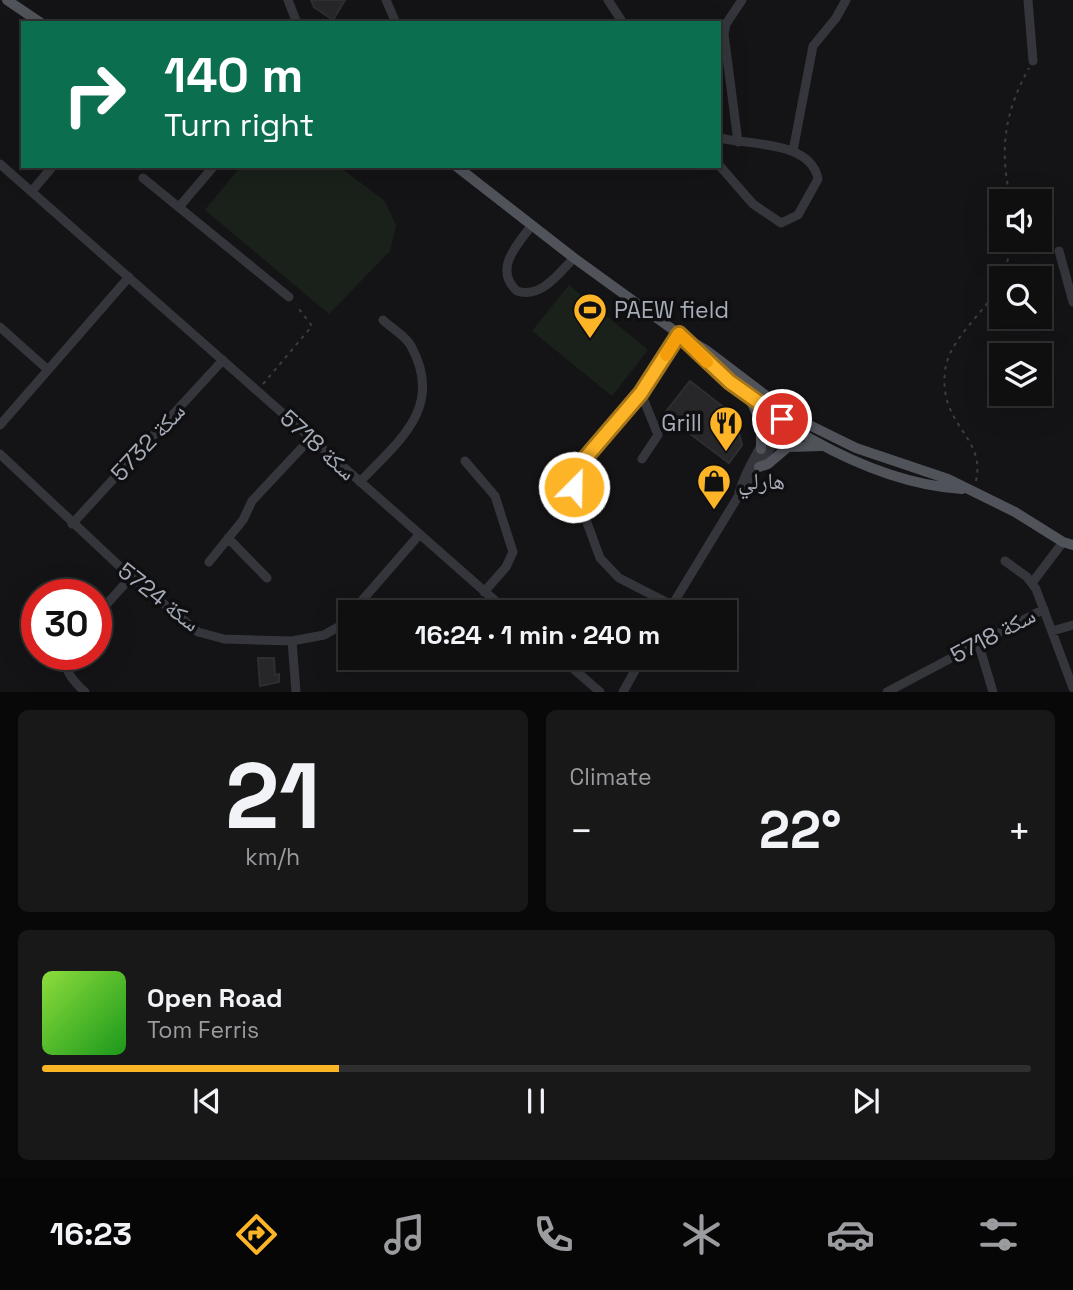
<!DOCTYPE html>
<meta charset="utf-8">
<style>
body{margin:0;font-family:"Space Grotesk","Noto Naskh Arabic",sans-serif;background:#181819;color:#f1f3f6;height:100vh;display:flex;flex-direction:column;font-size:26px;white-space:nowrap}
*{box-sizing:border-box;margin:0}
p{font-size:23px;color:#9b9c9f}
.icon{flex:none;width:38px;height:38px;fill:none;stroke:currentColor;stroke-width:2;stroke-linecap:round;stroke-linejoin:round}
.map{position:relative;height:692px;overflow:hidden}
.sheet{display:flex;flex-direction:column;gap:18px;padding:18px;background:#080809;flex:1}
.sheet>*{flex:none}
.hud{position:absolute;left:21px;top:21px;width:700px;height:147px;border-radius:0px;box-shadow:0 7px 28px #0002,0 0 0 2px #2f2f30;background:#0b6e4f;color:#fff;overflow:hidden}
.buttons{position:absolute;left:989px;top:189px;display:grid;gap:14px}
.buttons a{display:grid;place-items:center;width:63px;height:63px;border-radius:0px;background:#0f0f10;box-shadow:0 7px 28px #0002,0 0 0 2px #2f2f30;font-size:35px}
.speed{position:absolute;left:21px;top:579px;display:flex;gap:14px;font-size:35px;font-weight:700;text-align:center}
.speed>*{display:grid;place-content:center;width:91px;height:91px;border-radius:50%;background:#0f0f10;box-shadow:0 7px 28px #0002,0 0 0 2px #2f2f30;line-height:1}
.speed .limit{border:10px solid #d22;background:#fff;color:#111}
.pin{position:absolute;display:grid;place-items:center;width:60px;height:60px;color:#fff;margin:-30px;border:4px solid #fff;border-radius:50%;box-shadow:0 2px 7px #0007}
.me{position:absolute;width:77px;margin:-38px;rotate:23deg;stroke-linejoin:round;filter:drop-shadow(0 0 5px #0008)}
.turn{display:flex;align-items:center;gap:24px;height:147px;padding:0 28px;font-size:32px}
.turn .icon{width:91px;height:91px;stroke-width:2.5}
.turn b{display:block;font-size:49px;line-height:60px}
.big{font-size:52px;font-weight:600;line-height:1.1}
.sheet .tile{flex:1;display:flex;flex-direction:column;justify-content:center;gap:10px;min-width:0;padding:0 24px;border-radius:10px;background:#181819}
.sheet .dial{align-items:center;gap:0}
.dial b{font-size:91px;line-height:1}
.song{display:flex;align-items:center;gap:21px}
.cover{width:84px;height:84px;border-radius:10px;background:linear-gradient(135deg,hsl(90 70% 55%),hsl(120 70% 35%))}
.played{height:7px;border-radius:4px;background:linear-gradient(90deg,#fdb426 30%,#2f2f30 30%)}
.keys{display:flex;justify-content:space-around;direction:ltr}
.heat{display:flex;justify-content:space-between;align-items:center;font-size:38px;direction:ltr}
.sheet .tiles{flex:1;display:grid;gap:18px;grid-template-columns:1fr 1fr}
.tile:last-child{grid-column:span 2}
.trip{position:absolute;left:338px;top:600px;width:399px;height:70px;border-radius:0px;background:#0f0f10;box-shadow:0 7px 28px #0002,0 0 0 2px #2f2f30;font-weight:600;line-height:70px;text-align:center}
.menu{display:flex;height:112px;justify-content:space-around;align-items:center;background:#060606;color:#9b9c9f}
.menu .icon{width:49px;height:49px}
.menu .active{color:#fdb426}
.menu b{font-size:32px;color:#f1f3f6}
.map>svg:first-child{display:block}
</style>
<div class="map">
<svg width="1073" height="692" viewBox="0 0 1073 692">
<rect width="100%" height="100%" fill="#141416"/>
<path fill="#1a211b" d="M 241,166 L 338,166 L 384,200 L 396,225 L 390,251 L 329,314 L 205,210 Z
M 569,285 L 648,350 L 612,396 L 532,331 Z"/>
<path fill="#27272a" stroke="#2e2e32" stroke-width="2" d="M 311,0 L 345,0 L 333,20 L 314,7 Z
M 690,381 L 735,416 L 742,445 L 729,463 L 664,414 Z
M 258,658 L 274,658 L 275,675 L 279,674 L 279,682 L 260,686 Z"/>
<g fill="none" stroke-linecap="round" stroke-linejoin="round">
<path stroke="#3b3d42" stroke-width="2" stroke-dasharray="3.5 5" stroke-linecap="butt" d="M 1011,201 C 999,151 1004,113 1029,68
M 1002,278 L 1014,240
M 263,384 L 312,326 L 296,305
M 976,481 C 986,436 939,426 945,372 C 948,337 988,312 1001,281"/>
<path stroke="#35363b" stroke-width="9" d="M 288,0 L 297,23
M 386,0 L 396,23
M 608,0 L 623,23
M 1028,0 L 1033,61
M 719,138 C 750,145 811,141 818,179 L 798,215 L 781,223 L 753,204 L 719,165
M 738,142 L 724,34 L 726,24 L 742,0
M 793,151 L 813,46 L 836,18 L 846,0
M 0,164 L 508,612
M 143,178 L 289,297
M 32,191 L 53,166
M 179,207 L 214,166
M 532,225 C 517,245 493,269 517,291 C 541,299 559,273 574,258
M 1059,251 L 1073,302
M 0,327 L 47,369
M 641,393 L 658,435 L 642,459
M 0,425 L 129,277
M 0,454 L 131,577 L 198,632 L 224,639 L 292,641 L 324,635 L 340,626 L 350,614
M 465,461 L 495,496 L 513,552 L 506,567 L 484,592
M 360,482 C 398,441 445,408 411,346 C 406,336 391,328 383,320
M 739,493 C 744,475 769,424 786,418
M 72,524 L 223,360
M 228,538 L 267,578
M 1005,561 L 1027,577 L 1036,589 L 1073,688
M 209,562 L 243,520 L 252,501 L 311,438
M 1032,583 L 1063,542
M 672,605 L 619,578 L 600,558 L 574,487 L 576,469 L 641,393 L 679,334
M 352,612 L 419,535
M 668,612 L 739,495 L 784,428 L 786,417
M 96,616 L 131,577
M 1052,631 L 1073,625
M 292,641 L 296,692
M 978,642 L 993,692
M 65,654 C 64,671 73,681 85,692
M 561,658 L 600,692
M 623,692 L 642,658
M 887,692 L 1044,609"/>
<path stroke="#51535b" stroke-width="10" d="M 7,0 L 41,23
M 456,166 L 574,258 L 679,334 L 706,350 L 797,419 L 856,448 L 948,479 L 1015,512 L 1063,542 L 1073,545
M 686,341 C 750,412 865,483 962,489
M 750,399 L 761,422 L 761,449
M 759,467 L 768,464 L 788,447 L 822,446"/>
</g>
<g fill="none" stroke-linecap="round" stroke-linejoin="round">
<g stroke="#a47519" stroke-width="18">
<path id="route" d="M 574,487 L 576,469 L 641,393 L 679,334 L 730,382 L 782,419"/>
</g>
<use href="#route" stroke="#fdb426" stroke-width="12"/>
<path stroke="#f59e0b" stroke-width="12" d="M 666,355 L 679,334 L 707,362"/>
</g>
<defs>
<g id="stadium-pin" transform="scale(1.75)"><path d="M0 17L-7.5 6A9.5 9.5 0 1 1 7.5 6Z" fill="#fdb426" stroke="#0f0f11"/><path d="M0-5a6.5 5 0 1 0 0 10a6.5 5 0 1 0 0-10ZM-3.5-1.8h7v3.6h-7Z" fill="#111"/></g>
<g id="restaurant-pin" transform="scale(1.75)"><path d="M0 17L-7.5 6A9.5 9.5 0 1 1 7.5 6Z" fill="#fdb426" stroke="#0f0f11"/><path d="M-5-6h1v4h1v-4h1v4h1v-4h1v5L-1.5 .5V6h-2V.5L-5-1ZM5-6V6H3V1.5H1.5Q1.5-4 5-6Z" fill="#111"/></g>
<g id="shop-pin" transform="scale(1.75)"><path d="M0 17L-7.5 6A9.5 9.5 0 1 1 7.5 6Z" fill="#fdb426" stroke="#0f0f11"/><path d="M-5-2.5h2.3a2.7 3.5 0 0 1 5.4 0H5L5.5 6h-11ZM-1.5-2.5h3a1.5 2.3 0 0 0-3 0Z" fill="#111"/></g>
</defs>
<g fill-rule="evenodd">
<use href="#stadium-pin" x="590" y="310"/>
<use href="#restaurant-pin" x="726" y="423"/>
<use href="#shop-pin" x="714" y="481"/>
</g>
<g text-anchor="middle" dominant-baseline="central" stroke-width="7" stroke-linejoin="round" paint-order="stroke">
<g font-size="23" fill="#a5abb7" stroke="#0f0f11" text-anchor="start">
<text x="614" y="310">PAEW field</text>
<text x="702" y="423" text-anchor="end">Grill</text>
<text x="738" y="481">هارلي</text>
</g>
<g font-size="23" fill="#a5abb7" stroke="#0f0f11">
<text transform="translate(148 442) rotate(-47)">سكة 5732</text>
<text transform="translate(318 445) rotate(42)">سكة 5718</text>
<text transform="translate(159 597) rotate(38)">سكة 5724</text>
<text transform="translate(993 635) rotate(-28)">سكة 5718</text>
</g>
</g>
</svg>
<div class="buttons">
<a><svg class="icon" aria-label="sound" viewBox="0 0 24 24"><path d="M4 9h4l5-4v14l-5-4H4zM17 9q2 3 0 6"/></svg></a>
<a><svg class="icon" aria-label="search" viewBox="0 0 24 24"><circle cx="10" cy="10" r="6"/><path d="M15 15l6 6"/></svg></a>
<a><svg class="icon" aria-label="layers" viewBox="0 0 24 24"><path d="M12 4l9 5-9 5-9-5zM3 14l9 5 9-5"/></svg></a>
</div>
<div class="speed"><div class="limit">30</div></div>
<div class="pin" style="left:782px;top:419px;background:#d93025"><svg class="icon" aria-label="arrive" viewBox="0 0 24 24"><path d="M6 21V4h12l-3 4 3 4H6"/></svg></div>
<svg class="me" style="left:574px;top:487px" viewBox="-20 -20 40 40"><circle r="17" fill="#fdb426" stroke="#fff" stroke-width="3"/><path d="M0-11L8 9 0 5-8 9z" fill="#fff"/></svg>
<div class="trip">16:24 · 1 min · 240 m</div>
<div class="hud">
<div class="turn"><svg class="icon" aria-label="right" viewBox="0 0 24 24"><path d="M7 20v-9h11M14 6l5 5-5 5"/></svg><div><b>140 m</b>Turn right</div></div>
</div>
</div>
<section class="sheet">
<div class="tiles">
<div class="tile dial"><b>21</b><p>km/h</p></div>
<div class="tile"><p>Climate</p>
<div class="heat"><a>−</a><b class="big">22°</b><a>+</a></div>
</div>
<div class="tile">
<div class="song"><i class="cover"></i><div><b>Open Road</b><p>Tom Ferris</p></div></div>
<div class="played"></div>
<div class="keys"><svg class="icon" aria-label="previous" viewBox="0 0 24 24"><path d="M18 5L8 12l10 7zM5 5v14"/></svg><svg class="icon" aria-label="pause" viewBox="0 0 24 24"><path d="M8 5v14M16 5v14"/></svg><svg class="icon" aria-label="next" viewBox="0 0 24 24"><path d="M6 5l10 7-10 7zM19 5v14"/></svg></div>
</div>
</div>
</section>
<nav class="menu">
<b>16:23</b>
<svg class="icon active" aria-label="directions" viewBox="0 0 24 24"><path d="M12 3l9 9-9 9-9-9zM9 14v-3h6M13 9l2 2-2 2"/></svg>
<svg class="icon" aria-label="music" viewBox="0 0 24 24"><path d="M9 18V5l10-2v13"/><circle cx="6" cy="18" r="3"/><circle cx="16" cy="16" r="3"/></svg>
<svg class="icon" aria-label="phone" viewBox="0 0 24 24"><path d="M5 4h4l2 5-3 2q2 4 5 5l2-3 5 2v4C11 20 4 13 5 4z"/></svg>
<svg class="icon" aria-label="climate" viewBox="0 0 24 24"><path d="M12 3v18M4 7l16 10M4 17L20 7"/></svg>
<svg class="icon" aria-label="car" viewBox="0 0 24 24"><path d="M5 17H2v-5l4-1 3-4h7l3 4 3 1v5h-3M9 17h6M6 11h13"/><circle cx="7" cy="17" r="2"/><circle cx="17" cy="17" r="2"/></svg>
<svg class="icon" aria-label="filters" viewBox="0 0 24 24"><path d="M4 7h16M4 17h16"/><circle cx="9" cy="7" r="2"/><circle cx="15" cy="17" r="2"/></svg>
</nav>
